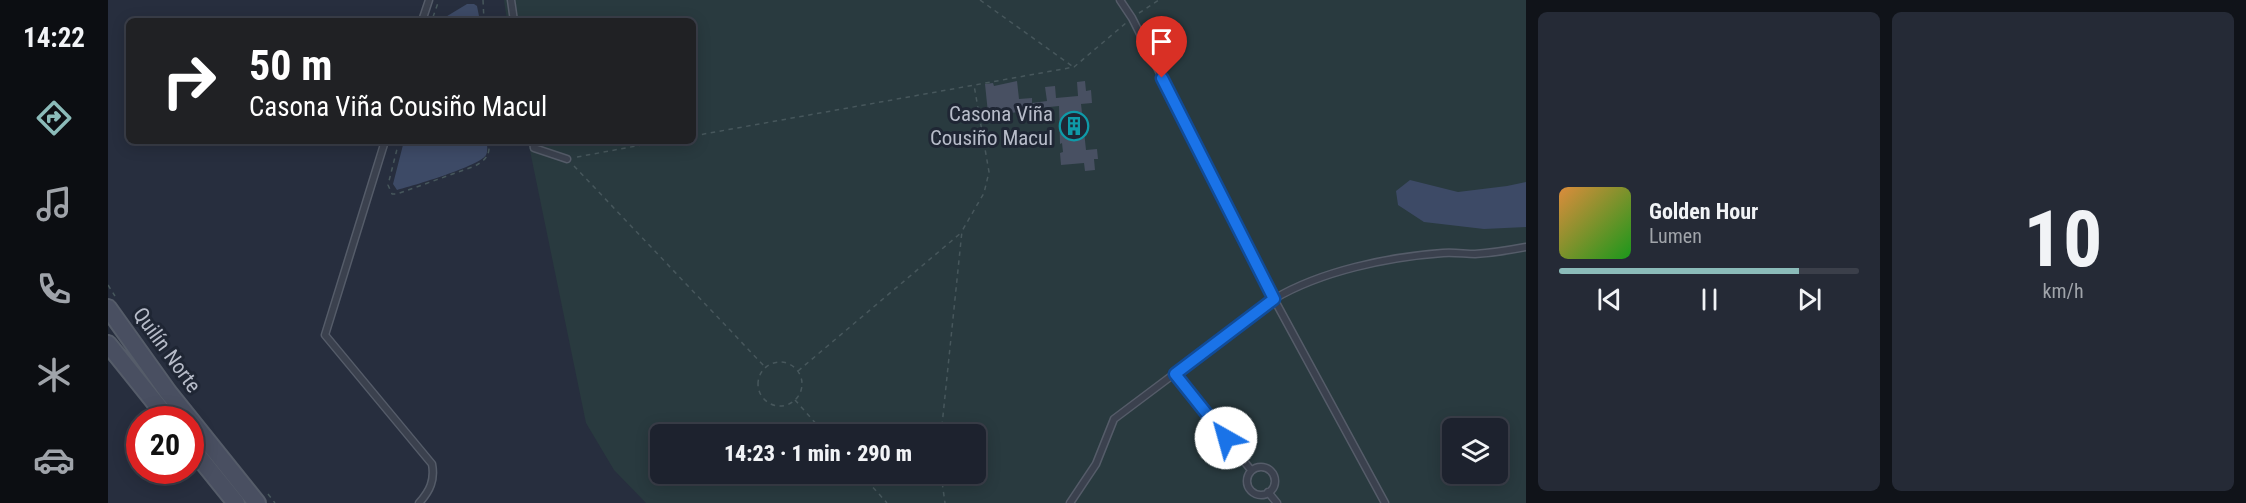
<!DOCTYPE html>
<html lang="es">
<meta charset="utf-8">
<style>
body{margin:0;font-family:"Roboto Condensed",sans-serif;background:#252a36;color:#f1f3f6;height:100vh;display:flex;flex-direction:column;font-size:22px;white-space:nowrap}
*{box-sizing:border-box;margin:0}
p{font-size:20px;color:#a0a4aa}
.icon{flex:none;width:33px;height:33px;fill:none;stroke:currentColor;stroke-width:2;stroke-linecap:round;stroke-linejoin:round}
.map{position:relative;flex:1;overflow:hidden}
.details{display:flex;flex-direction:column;gap:12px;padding:12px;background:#101319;width:720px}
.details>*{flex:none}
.banner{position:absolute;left:18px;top:18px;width:570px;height:126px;border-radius:9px;box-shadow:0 3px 15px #0003,0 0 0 2px #3b3f4a;background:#202124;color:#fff;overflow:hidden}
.fabs{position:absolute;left:1334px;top:418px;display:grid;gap:12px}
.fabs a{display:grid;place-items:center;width:66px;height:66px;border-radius:9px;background:#1d222e;box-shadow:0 3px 15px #0003,0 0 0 2px #3b3f4a;font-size:30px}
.speed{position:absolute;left:18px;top:406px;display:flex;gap:12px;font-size:30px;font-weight:700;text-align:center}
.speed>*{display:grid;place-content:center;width:78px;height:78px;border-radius:50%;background:#1d222e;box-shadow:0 3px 15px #0003,0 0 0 2px #3b3f4a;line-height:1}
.speed .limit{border:9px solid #d22;background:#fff;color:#111}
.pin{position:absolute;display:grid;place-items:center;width:51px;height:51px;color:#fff;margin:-62px -26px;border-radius:50% 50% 50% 0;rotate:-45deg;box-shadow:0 0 6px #0007}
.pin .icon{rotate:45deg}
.me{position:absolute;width:66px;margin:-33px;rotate:322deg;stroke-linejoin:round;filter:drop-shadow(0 0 4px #0008)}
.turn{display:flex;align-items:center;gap:21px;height:126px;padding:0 24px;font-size:27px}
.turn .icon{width:78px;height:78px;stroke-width:2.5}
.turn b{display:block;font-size:42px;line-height:51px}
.details .widget{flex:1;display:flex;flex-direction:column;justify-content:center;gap:9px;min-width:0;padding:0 21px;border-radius:9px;background:#252a36}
.details .dial{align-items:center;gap:0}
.dial b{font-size:78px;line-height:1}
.song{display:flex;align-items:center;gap:18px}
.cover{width:72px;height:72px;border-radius:9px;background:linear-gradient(135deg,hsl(30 70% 55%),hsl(120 70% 35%))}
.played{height:6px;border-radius:3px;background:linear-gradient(90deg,#8bbbb9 80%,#3b3f4a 80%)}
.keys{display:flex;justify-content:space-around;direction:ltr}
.details .tiles{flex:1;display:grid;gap:12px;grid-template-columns:repeat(2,1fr)}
.trip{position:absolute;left:542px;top:424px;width:336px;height:60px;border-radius:9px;background:#1d222e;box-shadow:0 3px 15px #0003,0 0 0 2px #3b3f4a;font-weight:800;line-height:60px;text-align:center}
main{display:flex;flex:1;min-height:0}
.menu{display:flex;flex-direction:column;width:108px;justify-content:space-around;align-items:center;background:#0c0e12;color:#a0a4aa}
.menu .icon{width:42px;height:42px}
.menu .on{color:#8bbbb9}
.menu b{font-size:27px;color:#f1f3f6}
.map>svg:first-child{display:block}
</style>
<main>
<nav class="menu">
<b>14:22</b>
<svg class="icon on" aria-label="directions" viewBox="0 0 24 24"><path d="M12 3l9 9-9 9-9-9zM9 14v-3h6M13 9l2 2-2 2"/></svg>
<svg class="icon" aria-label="music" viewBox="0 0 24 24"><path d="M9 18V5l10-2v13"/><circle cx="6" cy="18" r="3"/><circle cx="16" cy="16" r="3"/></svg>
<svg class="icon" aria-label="phone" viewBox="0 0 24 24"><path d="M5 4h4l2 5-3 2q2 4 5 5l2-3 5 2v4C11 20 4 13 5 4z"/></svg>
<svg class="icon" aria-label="climate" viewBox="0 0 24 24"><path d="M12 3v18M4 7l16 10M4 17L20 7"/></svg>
<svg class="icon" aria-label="car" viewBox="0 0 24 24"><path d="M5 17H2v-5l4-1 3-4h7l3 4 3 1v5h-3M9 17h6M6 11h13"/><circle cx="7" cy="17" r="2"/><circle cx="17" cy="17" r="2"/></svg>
</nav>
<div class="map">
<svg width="1418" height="503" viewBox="0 0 1418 503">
<rect width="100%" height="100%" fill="#272e3e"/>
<path fill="#293a3f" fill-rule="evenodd" d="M 396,0 L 1418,0 L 1418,503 L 538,503 L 506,470 L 478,423 L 420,141 L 585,141 L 585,21 L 399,21 ZM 1344,429 L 1389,429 L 1389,474 L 1344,474 ZM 552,435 L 867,435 L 867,474 L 552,474 Z"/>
<path fill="#3d4a66" d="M 359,4 L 366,4 L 369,6 L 372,21 L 331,21 Z
M 296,141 L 379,141 C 379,146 380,151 378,155 C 372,166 304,186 289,190 L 285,184 Z
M 1302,180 L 1350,192 L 1399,186 L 1418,182 L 1418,227 L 1376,229 L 1316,222 L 1290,205 L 1288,191 Z"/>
<path fill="#485062" d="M 909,81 L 911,99 L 924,98 L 924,103 L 939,101 L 937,87 L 947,86 L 948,98 L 970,96 L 969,82 L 977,81 L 978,91 L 983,90 L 984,103 L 973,104 L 975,122 L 980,121 L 981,131 L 976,131 L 978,150 L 989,149 L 990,159 L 986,159 L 987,170 L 977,171 L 976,163 L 953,165 L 952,153 L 955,152 L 954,143 L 952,144 L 951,106 L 912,110 L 913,112 L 900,113 L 900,111 L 880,113 L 877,84 L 885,83 L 886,86 Z"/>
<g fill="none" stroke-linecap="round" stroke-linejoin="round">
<g stroke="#555c69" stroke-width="9">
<path id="lane" d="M 403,0 L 406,21
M 1012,0 L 1024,18 L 1166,299 L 1277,503
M 314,21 L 321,0
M 277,141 L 217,335 L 324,464 C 327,480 322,491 311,503
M 425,141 L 426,148 L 459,159
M 1067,374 L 1143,470
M1139 481a14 14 0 1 1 28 0a14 14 0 1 1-28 0Z
M 1160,492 L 1169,503
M 962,503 L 988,464 L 1006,419 L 1166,299 C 1213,271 1280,257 1335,253 C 1346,252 1357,254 1367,254 C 1384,253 1402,250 1418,247"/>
</g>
<g stroke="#555c69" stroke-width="20">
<path id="secondary" d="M 0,308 L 60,392 L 149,503
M 0,344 L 61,420
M 82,446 L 128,503"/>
</g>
<path stroke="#47575c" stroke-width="1.5" stroke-dasharray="4.5 4.5" stroke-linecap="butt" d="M 375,0 L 376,21
M 872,0 L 964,66
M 1031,13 L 1051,0
M 325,17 L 331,0
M 585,136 L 966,67 L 1018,23
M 291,141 L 280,185 L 284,194 L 289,194 L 367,166 C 379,159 382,155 381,141
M 469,157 L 555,141
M 466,166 L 658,368
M 0,285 L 7,296
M650 384a22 22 0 1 1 44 0a22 22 0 1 1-44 0Z
M 690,371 L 854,232
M 687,400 L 718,435
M 833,435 L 854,231 L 876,193 L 881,172 L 866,85
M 753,474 L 779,503
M 833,474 L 837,503
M 160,494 L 167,503"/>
<use href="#lane" stroke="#3b414e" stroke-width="6"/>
<use href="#secondary" stroke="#494f61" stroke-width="16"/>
</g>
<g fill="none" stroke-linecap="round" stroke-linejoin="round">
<g stroke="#114b97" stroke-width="15">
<path id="route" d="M 1054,78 L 1166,299 L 1067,374 L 1118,438"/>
</g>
<use href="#route" stroke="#1a73e8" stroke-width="10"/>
</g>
<defs>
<g id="building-ring" transform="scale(1.5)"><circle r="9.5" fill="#1f2634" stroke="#0f9aa8" stroke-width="1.5"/><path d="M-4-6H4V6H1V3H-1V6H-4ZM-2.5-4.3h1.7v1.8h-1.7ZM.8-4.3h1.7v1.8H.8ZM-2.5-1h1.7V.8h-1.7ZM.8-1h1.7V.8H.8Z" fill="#0f9aa8"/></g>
</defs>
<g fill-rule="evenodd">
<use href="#building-ring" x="966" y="126"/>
</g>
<g text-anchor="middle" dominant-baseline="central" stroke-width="6" stroke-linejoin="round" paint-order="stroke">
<g font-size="21" fill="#b7bcc9" stroke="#1f2634" text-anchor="end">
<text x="945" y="114">Casona Viña<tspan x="945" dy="24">Cousiño Macul</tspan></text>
</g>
<g font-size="21" fill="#b7bcc9" stroke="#1f2634">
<text transform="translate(59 350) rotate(54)">Quilín Norte</text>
</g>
</g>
</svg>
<div class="fabs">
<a><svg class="icon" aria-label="layers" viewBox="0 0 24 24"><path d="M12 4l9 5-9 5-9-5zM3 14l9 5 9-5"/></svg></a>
</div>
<div class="speed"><div class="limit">20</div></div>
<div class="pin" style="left:1054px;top:78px;background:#d93025"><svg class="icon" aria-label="arrive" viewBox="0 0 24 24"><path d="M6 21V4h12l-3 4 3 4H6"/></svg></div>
<svg class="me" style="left:1118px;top:438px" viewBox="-20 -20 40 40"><circle r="19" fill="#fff"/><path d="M0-13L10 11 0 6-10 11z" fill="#1a73e8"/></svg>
<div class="trip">14:23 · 1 min · 290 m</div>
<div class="banner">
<div class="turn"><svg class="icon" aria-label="right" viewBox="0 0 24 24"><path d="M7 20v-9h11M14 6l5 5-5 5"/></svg><div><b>50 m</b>Casona Viña Cousiño Macul</div></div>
</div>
</div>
<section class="details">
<div class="tiles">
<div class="widget">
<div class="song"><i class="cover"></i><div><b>Golden Hour</b><p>Lumen</p></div></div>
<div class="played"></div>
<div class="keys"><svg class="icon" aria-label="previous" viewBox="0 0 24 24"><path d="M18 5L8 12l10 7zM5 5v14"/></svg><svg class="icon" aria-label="pause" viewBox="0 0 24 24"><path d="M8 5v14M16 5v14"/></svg><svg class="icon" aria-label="next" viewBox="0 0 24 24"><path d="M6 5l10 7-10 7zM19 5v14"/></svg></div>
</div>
<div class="widget dial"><b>10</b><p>km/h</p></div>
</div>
</section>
</main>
